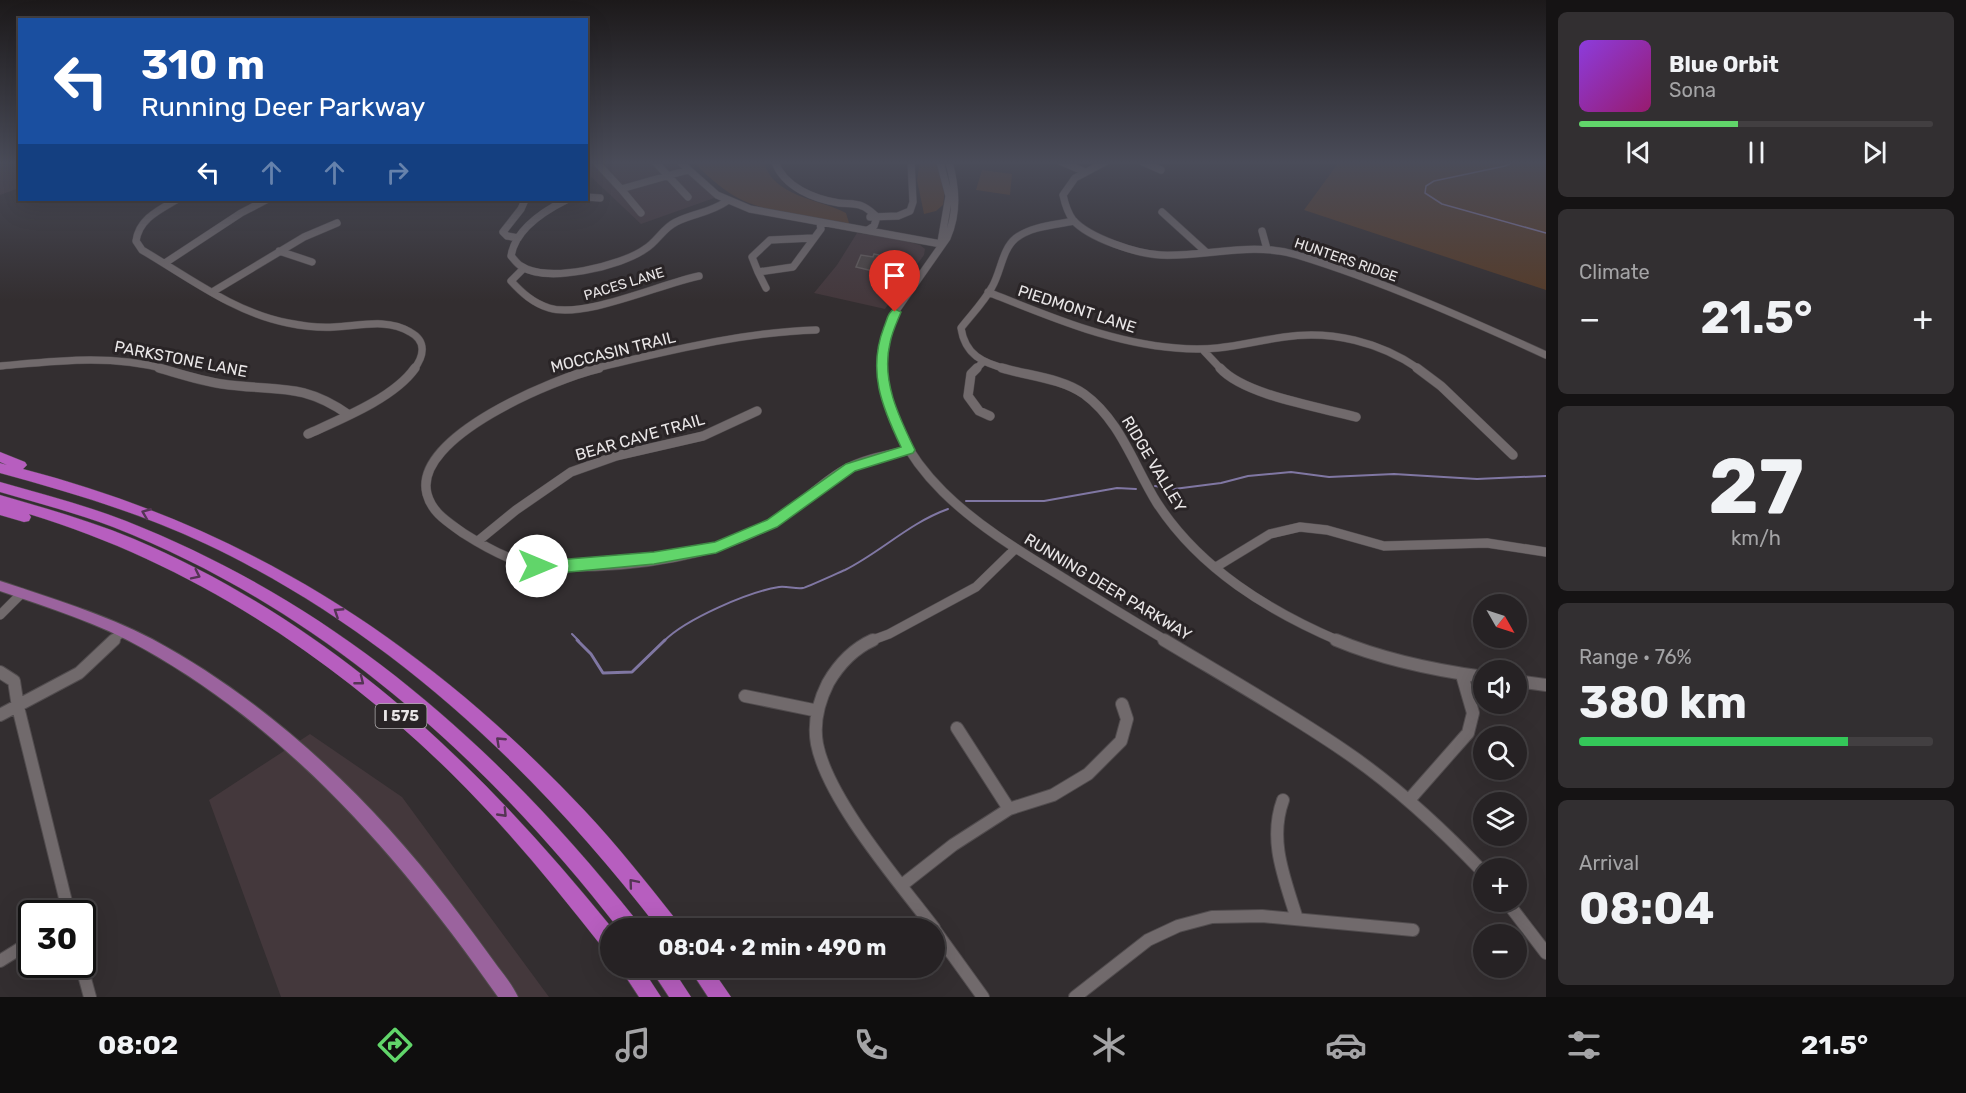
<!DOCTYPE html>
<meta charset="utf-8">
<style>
body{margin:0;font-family:Rubik,sans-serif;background:#322f31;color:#f1f3f6;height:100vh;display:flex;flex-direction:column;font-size:22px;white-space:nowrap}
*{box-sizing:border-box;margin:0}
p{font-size:20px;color:#a4a4a6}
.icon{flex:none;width:33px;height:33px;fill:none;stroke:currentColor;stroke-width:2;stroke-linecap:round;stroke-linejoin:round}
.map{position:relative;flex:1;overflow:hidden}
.side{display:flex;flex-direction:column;gap:12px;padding:12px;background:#151314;width:420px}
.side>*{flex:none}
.guide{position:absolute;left:18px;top:18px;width:570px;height:183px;border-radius:0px;box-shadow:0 6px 24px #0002,0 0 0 2px #423f41;background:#1a4fa0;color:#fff;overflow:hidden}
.needle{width:39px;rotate:129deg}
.fabs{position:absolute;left:1473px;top:594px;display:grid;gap:12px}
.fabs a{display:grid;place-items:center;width:54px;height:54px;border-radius:50%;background:#262224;box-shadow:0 6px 24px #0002,0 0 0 2px #423f41;font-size:30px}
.speed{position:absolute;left:18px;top:900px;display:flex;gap:12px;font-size:30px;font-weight:700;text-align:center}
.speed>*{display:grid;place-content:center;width:78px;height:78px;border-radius:50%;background:#262224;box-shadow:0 6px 24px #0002,0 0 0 2px #423f41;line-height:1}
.speed .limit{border:3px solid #111;border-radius:9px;background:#fff;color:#111}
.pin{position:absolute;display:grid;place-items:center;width:51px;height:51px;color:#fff;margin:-62px -26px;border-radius:50% 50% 50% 0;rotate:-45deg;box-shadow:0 0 6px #0007}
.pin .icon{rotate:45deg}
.me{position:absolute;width:66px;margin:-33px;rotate:90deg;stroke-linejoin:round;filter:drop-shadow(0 0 4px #0008)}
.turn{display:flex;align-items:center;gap:21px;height:126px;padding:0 24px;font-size:27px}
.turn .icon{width:78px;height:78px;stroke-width:2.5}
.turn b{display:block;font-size:42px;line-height:51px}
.lanes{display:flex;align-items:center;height:57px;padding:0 24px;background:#0003;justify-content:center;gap:30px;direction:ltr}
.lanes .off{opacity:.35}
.big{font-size:45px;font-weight:700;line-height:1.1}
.side .tile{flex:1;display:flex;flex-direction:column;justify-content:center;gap:9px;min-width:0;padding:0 21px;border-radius:9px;background:#322f31}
.side .dial{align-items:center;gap:0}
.dial b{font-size:78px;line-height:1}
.song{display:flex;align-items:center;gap:18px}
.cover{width:72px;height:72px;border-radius:9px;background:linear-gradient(135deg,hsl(270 70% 55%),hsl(320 70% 35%))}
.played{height:6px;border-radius:3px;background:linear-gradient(90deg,#61d56a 45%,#423f41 45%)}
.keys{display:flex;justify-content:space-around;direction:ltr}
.heat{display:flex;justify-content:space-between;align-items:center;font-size:33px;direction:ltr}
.charge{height:9px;border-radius:4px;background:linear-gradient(90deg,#34c759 76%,#423f41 0)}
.trip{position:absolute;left:600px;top:918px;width:345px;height:60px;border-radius:30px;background:#262224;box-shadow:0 6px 24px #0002,0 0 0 2px #423f41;font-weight:700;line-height:60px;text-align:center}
.dock{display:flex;height:96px;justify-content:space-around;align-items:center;background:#0f0e0e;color:#a4a4a6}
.dock .icon{width:42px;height:42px}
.dock .active{color:#61d56a}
.dock b{font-size:27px;color:#f1f3f6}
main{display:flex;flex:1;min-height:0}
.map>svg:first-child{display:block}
</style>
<main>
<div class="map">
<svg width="1546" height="997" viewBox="0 0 1546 997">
<rect width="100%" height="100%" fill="#332e30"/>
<path fill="#44383c" d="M 0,162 L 20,162 L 19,188 L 0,195 Z
M 586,162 L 688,162 L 717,197 L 641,224 L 587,173 Z
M 857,233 L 899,239 L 920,245 L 925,249 L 924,255 L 885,309 L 814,293 L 837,265 Z
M 310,734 L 402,797 L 549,997 L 281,997 L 209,800 Z"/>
<path fill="#553b29" d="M 693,162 L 764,162 C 773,197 820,199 846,213 L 849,223 C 824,224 767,211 744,201 C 725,193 708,176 693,162 Z
M 920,162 L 936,162 L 946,184 L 943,205 L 936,211 L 924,214 L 917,180 Z
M 1339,162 L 1546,162 L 1546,290 L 1304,210 Z
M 982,170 L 1012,174 L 1010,195 L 976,190 Z"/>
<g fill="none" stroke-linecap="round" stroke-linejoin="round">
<path stroke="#8077a3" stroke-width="1.5" d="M 1513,162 L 1505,166 L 1434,181 L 1426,186 L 1425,193 L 1442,204 L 1546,233"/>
<path stroke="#8077a3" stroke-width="2" d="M 1155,486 L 1174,489 L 1221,483 L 1248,476 L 1291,472 L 1329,477 L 1394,474 L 1477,479 L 1546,476
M 966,501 L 1044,501 L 1117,488 L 1136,489
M 572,634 L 579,641
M 664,641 C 686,619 748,592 779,587 C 787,586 795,589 803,588 C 805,588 840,572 845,570 C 881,552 909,523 948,509"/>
<path stroke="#8077a3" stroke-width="3" d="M 577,640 L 591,654 L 603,673 L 632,672 L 665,640"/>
</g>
<path fill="#4c4545" stroke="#635c5c" stroke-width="1.5" d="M 874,254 L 884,256 L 882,259 L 894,261 L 890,273 L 886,272 L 885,274 L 856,267 L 861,255 L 873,257 Z"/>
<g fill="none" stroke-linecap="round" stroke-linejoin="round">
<g stroke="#514c4e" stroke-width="8">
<path id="minor-far2" d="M 596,162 L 621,189
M 655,162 L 688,197
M 680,162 L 717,195 L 750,209 L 941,244
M 775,162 C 784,187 814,199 839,203 C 846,204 855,203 862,206 C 868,208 872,213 877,217 L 874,226 L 868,230
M 940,162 L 949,196 L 941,242
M 1062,162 L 1083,171
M 1105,162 L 1075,178 L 1063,195 C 1065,204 1067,212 1073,220 C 1089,238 1137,254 1161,255 C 1207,257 1251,241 1297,255 C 1382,281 1465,318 1546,355
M 1143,162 L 1161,170
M 586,197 L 600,198
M 176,200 C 159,210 139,219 136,241 L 142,250 C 188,277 235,313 288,323 C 303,326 319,328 334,327 C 359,326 387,318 410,332 C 427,341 424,356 414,369
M 566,200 C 544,211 515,230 511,256 C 514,259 517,264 521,266 C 547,284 621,266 645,249 C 657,242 663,228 676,222 C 694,213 710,213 727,201
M 1162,212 L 1206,252
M 641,213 L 621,189 L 688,170
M 870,217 L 898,216 L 910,211 L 913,202 L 911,162
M 1262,231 L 1267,249
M 518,238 L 507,236 L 503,232 L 521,209 L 525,200
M 813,238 L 770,240 L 752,257 L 758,272 L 793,267 L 821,229 L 820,224
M 279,251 L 312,262
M 165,263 L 241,213 L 266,200
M 524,268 L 511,281 C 522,293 533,303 549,308 C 584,319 660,284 699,276
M 758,272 L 766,288
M 214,291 L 304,237 L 337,223
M 988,292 C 1048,316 1111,343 1176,348 C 1220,352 1243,343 1284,337 C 1332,330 1380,342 1419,369
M 1204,351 L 1221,369
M 0,366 C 56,361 110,354 165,369
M 592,369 C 665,352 741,332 816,330
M 882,369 L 887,330 L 893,315 L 947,238 C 958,212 956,189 949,162
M 976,369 L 983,362
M 1007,369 C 983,363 965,355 961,328 C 971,315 984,302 992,287 C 1001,272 1002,249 1016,238 C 1032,226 1055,225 1074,221"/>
</g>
<g stroke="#514c4e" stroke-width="10">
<path id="minor-far1" d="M 159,368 C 180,374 201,381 222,384 C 275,392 301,381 349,415
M 599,368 C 556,378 412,437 427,494 C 432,513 448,522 463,533 C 493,552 519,566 555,567 C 625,568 705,559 767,526 C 796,511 816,486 844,470 C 864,459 887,455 909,450
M 882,368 C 890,471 978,526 1057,574 C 1094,597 1130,619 1167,641
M 977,368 L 971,374 L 968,396 L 979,411 L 990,416
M 1002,368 C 1029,376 1061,378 1084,394 C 1120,420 1134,466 1157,503 C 1200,569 1269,611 1339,641
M 1220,368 C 1244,395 1319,407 1356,417
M 1417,368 L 1441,386 L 1513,455
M 308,434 C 341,419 394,398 415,368
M 478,541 L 516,510 L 571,472 L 616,456 L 703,436 L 757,411
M 1216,567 L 1270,534 L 1300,527 L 1327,530 L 1384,546 L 1487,543 L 1546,552
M 0,615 L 22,593
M 112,641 L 123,631
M 870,641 L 889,634 L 976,587 L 1015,549"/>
</g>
<g stroke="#514c4e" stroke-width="14">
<path id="minor" d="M 873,640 C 853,649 839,664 828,683 C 818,703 813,722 817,744 C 828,800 899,882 934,928
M 1164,640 C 1224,676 1286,711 1343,750 C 1395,785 1441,828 1484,873
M 1336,640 C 1384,660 1433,670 1484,677
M 0,672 L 14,681 L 18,707 L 69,914
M 1516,681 L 1546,685
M 745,696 L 818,711
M 0,715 L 79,673 L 114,640
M 957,728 L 1009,809
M 1283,800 C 1268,841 1285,879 1297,919
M 1409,800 L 1468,733 L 1473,713 L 1462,675
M 902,885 L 953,845 L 1009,809 L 1053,795 L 1088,774 L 1121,741 L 1127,719 L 1122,704
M 1507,902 L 1546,953
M 934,929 L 983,997
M 0,961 L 32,941
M 81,964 L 90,997
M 1075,997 L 1148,940 L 1178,926 L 1212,917 L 1262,916 L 1413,930"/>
</g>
<g stroke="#514c4e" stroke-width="2">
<path id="major" d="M 0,581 C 51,598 104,614 152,639 C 269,702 369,797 449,901 C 466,923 482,945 498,967 C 505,976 513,986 518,997 L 498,997 C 402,860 292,732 144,649 C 99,623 49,608 0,591 Z"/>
</g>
<g stroke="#514c4e" stroke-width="1">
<path id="highway" d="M 0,452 L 25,462 L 27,465 L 23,469 C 249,528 424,641 584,810 C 617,845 647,883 677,921 L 679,928 L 658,928 C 536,770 388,630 206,544 C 140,513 70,492 0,473 L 0,463 L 7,465 L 0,462 Z
M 0,482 C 42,494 85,505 126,521 C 338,605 496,744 637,921 L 639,928 L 618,928 C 484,756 319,608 113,527 C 76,513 38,503 0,492 Z
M 0,495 C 45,508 91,521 134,539 C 333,624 478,763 612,928 L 610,928 L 610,951 L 603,948 C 555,887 506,827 451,773 C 332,656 190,563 29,514 L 31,517 L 29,521 L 24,522 L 0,515 Z
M 620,968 L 642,968 L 661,997 L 639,997 Z
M 650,968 L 672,968 L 691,997 L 669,997 Z
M 689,968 L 711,968 L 731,997 L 708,997 Z"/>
</g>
<use href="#minor-far2" stroke="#716a6c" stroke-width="7"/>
<use href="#minor-far1" stroke="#716a6c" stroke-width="9"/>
<use href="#minor" stroke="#716a6c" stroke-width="12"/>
<use href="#major" fill="#9b639e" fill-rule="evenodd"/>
<use href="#highway" fill="#b75ebf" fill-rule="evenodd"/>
</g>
<defs><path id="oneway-chevron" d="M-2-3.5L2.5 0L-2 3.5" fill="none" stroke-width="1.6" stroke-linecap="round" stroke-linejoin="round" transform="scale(1.5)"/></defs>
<g stroke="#543554">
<use href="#oneway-chevron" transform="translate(146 513) rotate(-158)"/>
<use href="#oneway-chevron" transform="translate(196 575) rotate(26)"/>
<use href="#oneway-chevron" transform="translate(338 612) rotate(-147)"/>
<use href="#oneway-chevron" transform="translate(360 681) rotate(38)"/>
<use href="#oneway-chevron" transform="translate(500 741) rotate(-137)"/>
<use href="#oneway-chevron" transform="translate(503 813) rotate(46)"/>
<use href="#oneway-chevron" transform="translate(633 883) rotate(-130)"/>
</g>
<linearGradient id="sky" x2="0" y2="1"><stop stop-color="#1c191a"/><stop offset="0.54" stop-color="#4a4c59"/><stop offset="1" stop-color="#4a4c59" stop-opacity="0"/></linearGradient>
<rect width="1546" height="301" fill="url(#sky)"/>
<path fill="#61d56a" stroke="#3f8a45" stroke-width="1.5" d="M 895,309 L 901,312 C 897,322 892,332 890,343 C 881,381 899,417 915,450 L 913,453 L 855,471 L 777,527 L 716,553 L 654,564 L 569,572 L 532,570 L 530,566 L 532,562 L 654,552 L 715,542 L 767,520 L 846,464 L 901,447 C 882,407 867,371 884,327 C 887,320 888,311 895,309 Z"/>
<g text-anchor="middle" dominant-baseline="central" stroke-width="6" stroke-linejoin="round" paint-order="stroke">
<g font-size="14" fill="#e9e6e7" stroke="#292426">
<text transform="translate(1346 260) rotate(19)">HUNTERS RIDGE</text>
<text transform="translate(624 284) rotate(-17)">PACES LANE</text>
</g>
<rect fill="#292426" stroke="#afacad" stroke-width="1.5" x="375.5" y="704" width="51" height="24" rx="4.5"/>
<g font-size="15" font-weight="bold" fill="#e9e6e7">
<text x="401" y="716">I 575</text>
</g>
<g font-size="16" fill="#e9e6e7" stroke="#292426">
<text transform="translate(1077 309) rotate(18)">PIEDMONT LANE</text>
<text transform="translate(613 352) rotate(-14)">MOCCASIN TRAIL</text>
<text transform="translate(181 359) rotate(11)">PARKSTONE LANE</text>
<text transform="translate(640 437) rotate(-16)">BEAR CAVE TRAIL</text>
<text transform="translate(1154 464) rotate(59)">RIDGE VALLEY</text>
<text transform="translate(1108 587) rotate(31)">RUNNING DEER PARKWAY</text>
</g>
</g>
</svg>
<div class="fabs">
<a><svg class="needle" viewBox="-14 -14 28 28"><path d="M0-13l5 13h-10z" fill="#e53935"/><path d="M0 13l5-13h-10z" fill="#a4a4a6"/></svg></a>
<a><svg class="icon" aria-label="sound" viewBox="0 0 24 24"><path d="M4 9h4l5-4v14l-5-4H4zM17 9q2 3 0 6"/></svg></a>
<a><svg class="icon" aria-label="search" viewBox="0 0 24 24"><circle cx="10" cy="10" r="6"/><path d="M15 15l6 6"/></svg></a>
<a><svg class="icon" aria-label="layers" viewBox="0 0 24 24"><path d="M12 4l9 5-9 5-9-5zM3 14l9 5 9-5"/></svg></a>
<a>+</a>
<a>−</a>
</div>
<div class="speed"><div class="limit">30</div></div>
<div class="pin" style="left:895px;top:312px;background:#d93025"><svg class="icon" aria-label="arrive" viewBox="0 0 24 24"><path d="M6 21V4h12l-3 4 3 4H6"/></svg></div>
<svg class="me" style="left:537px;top:566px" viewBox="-20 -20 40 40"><circle r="19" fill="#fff"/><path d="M0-13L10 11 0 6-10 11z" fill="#61d56a"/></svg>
<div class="trip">08:04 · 2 min · 490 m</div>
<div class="guide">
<div class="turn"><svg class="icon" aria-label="left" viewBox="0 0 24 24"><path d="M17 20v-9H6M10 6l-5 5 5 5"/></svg><div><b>310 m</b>Running Deer Parkway</div></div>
<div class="lanes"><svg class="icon" aria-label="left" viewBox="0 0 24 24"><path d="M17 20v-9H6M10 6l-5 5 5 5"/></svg><svg class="icon off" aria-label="ahead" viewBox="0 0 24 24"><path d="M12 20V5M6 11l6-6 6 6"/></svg><svg class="icon off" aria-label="ahead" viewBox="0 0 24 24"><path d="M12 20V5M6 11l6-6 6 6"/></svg><svg class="icon off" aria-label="right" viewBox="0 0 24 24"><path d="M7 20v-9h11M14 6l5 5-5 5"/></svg></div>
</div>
</div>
<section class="side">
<div class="tile">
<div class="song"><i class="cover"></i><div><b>Blue Orbit</b><p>Sona</p></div></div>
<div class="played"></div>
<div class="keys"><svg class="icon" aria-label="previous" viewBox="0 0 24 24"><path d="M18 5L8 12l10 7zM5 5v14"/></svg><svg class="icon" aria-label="pause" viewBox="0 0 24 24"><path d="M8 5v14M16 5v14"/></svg><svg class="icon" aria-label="next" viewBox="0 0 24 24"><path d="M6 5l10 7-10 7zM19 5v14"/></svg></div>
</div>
<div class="tile"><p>Climate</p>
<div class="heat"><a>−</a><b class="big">21.5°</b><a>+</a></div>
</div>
<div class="tile dial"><b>27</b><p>km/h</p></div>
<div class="tile"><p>Range · 76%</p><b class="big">380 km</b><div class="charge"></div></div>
<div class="tile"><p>Arrival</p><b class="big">08:04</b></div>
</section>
</main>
<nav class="dock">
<b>08:02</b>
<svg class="icon active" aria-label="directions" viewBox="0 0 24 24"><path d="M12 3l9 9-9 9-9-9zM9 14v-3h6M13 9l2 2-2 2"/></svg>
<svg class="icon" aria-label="music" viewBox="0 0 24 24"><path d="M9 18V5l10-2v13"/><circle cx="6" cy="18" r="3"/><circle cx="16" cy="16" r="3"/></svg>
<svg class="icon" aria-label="phone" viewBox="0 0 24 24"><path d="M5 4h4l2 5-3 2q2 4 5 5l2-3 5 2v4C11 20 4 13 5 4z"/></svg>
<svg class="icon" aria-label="climate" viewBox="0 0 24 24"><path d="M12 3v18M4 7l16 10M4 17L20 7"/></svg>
<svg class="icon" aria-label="car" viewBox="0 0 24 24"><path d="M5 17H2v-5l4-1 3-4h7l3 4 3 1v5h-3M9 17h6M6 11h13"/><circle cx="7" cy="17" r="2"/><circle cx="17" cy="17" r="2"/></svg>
<svg class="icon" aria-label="filters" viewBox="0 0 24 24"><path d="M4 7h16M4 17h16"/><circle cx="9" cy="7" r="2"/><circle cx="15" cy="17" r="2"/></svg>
<b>21.5°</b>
</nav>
